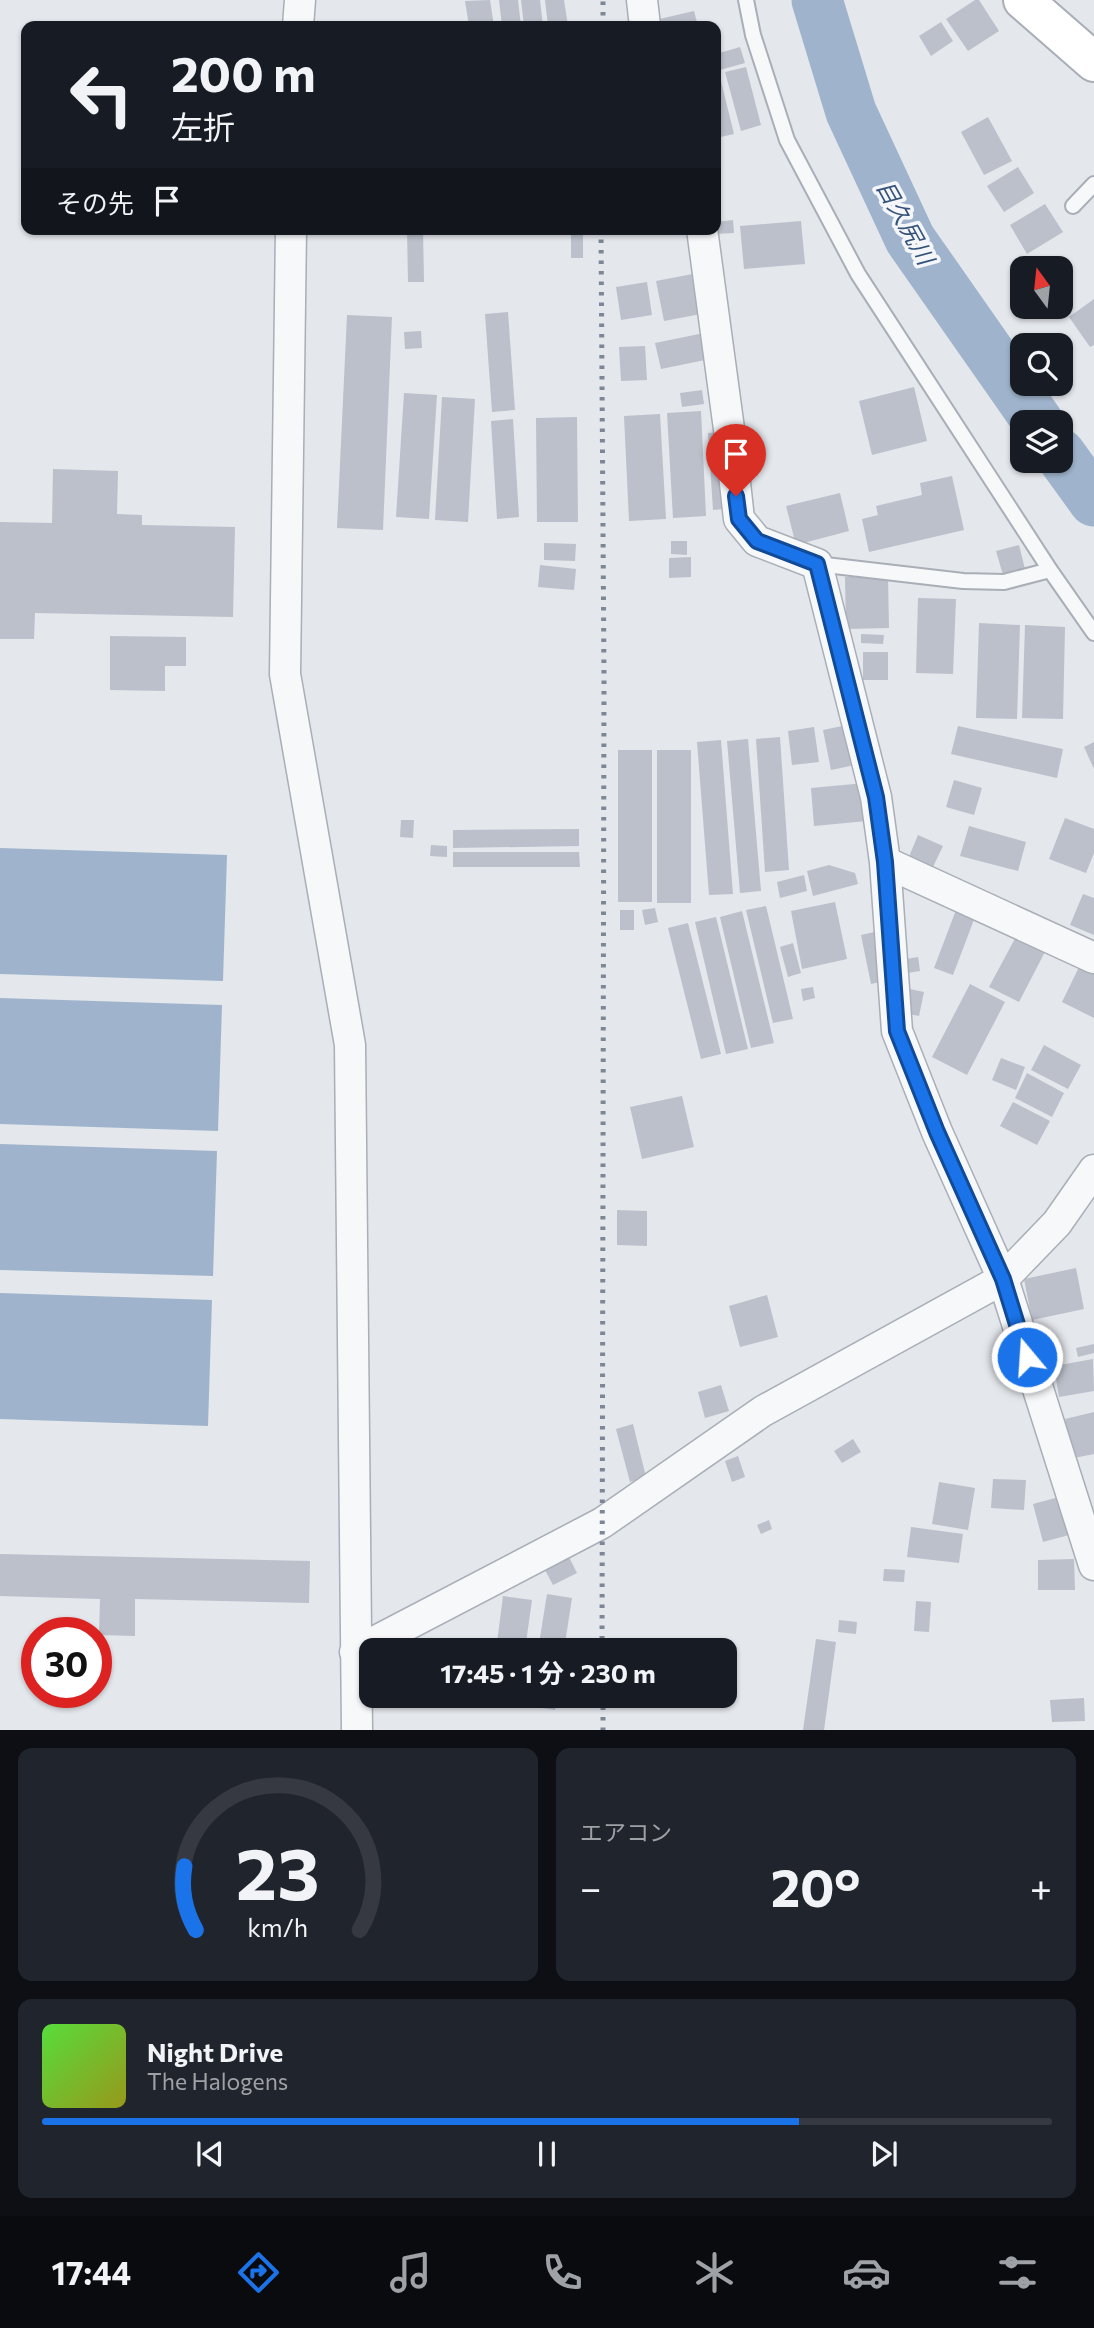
<!DOCTYPE html>
<html lang="ja">
<meta charset="utf-8">
<style>
body{margin:0;font-family:Commissioner,"Noto Sans JP",sans-serif;background:#20242c;color:#f1f3f6;height:100vh;display:flex;flex-direction:column;font-size:26px;white-space:nowrap}
*{box-sizing:border-box;margin:0}
p{font-size:23px;color:#9ea1a6}
.icon{flex:none;width:38px;height:38px;fill:none;stroke:currentColor;stroke-width:2;stroke-linecap:round;stroke-linejoin:round}
.map{position:relative;height:1730px;overflow:hidden}
.panel{display:flex;flex-direction:column;gap:18px;padding:18px;background:#0d0f14;flex:1}
.panel>*{flex:none}
.guide{position:absolute;left:21px;top:21px;width:700px;height:214px;border-radius:14px;box-shadow:0 2px 5px #0004;background:#171b24;color:#f1f3f6;overflow:hidden}
.needle{width:46px;rotate:345deg}
.tools{position:absolute;left:1010px;top:256px;display:grid;gap:14px}
.tools a{display:grid;place-items:center;width:63px;height:63px;border-radius:14px;background:#171b24;box-shadow:0 2px 5px #0004;font-size:35px}
.speed{position:absolute;left:21px;top:1617px;display:flex;gap:14px;font-size:35px;font-weight:700;text-align:center}
.speed>*{display:grid;place-content:center;width:91px;height:91px;border-radius:50%;background:#171b24;box-shadow:0 2px 5px #0004;line-height:1}
.speed .limit{border:10px solid #d22;background:#fff;color:#111}
.pin{position:absolute;display:grid;place-items:center;width:60px;height:60px;color:#fff;margin:-72px -30px;border-radius:50% 50% 50% 0;rotate:-45deg;box-shadow:0 0 7px #0007}
.pin .icon{rotate:45deg}
.me{position:absolute;width:77px;margin:-38px;rotate:342deg;stroke-linejoin:round;filter:drop-shadow(0 0 5px #0008)}
.turn{display:flex;align-items:center;gap:24px;height:147px;padding:0 35px;font-size:32px}
.turn .icon{width:91px;height:91px;stroke-width:2.5}
.turn b{display:block;font-size:49px;line-height:60px}
.then{display:flex;align-items:center;height:66px;padding:0 35px;background:#0003;gap:14px;font-size:26px}
.big{font-size:52px;font-weight:700;line-height:1.1}
.panel .tile{flex:1;display:flex;flex-direction:column;justify-content:center;gap:10px;min-width:0;padding:0 24px;border-radius:14px;background:#20242c}
.panel .dial{align-items:center;gap:0}
.dial svg{height:182px;overflow:visible;fill:none;stroke:#363941;stroke-width:7;stroke-linecap:round;text-anchor:middle}
.dial text{fill:#f1f3f6;stroke:none}
.song{display:flex;align-items:center;gap:21px}
.cover{width:84px;height:84px;border-radius:10px;background:linear-gradient(135deg,hsl(110 70% 55%),hsl(60 70% 35%))}
.played{height:7px;border-radius:4px;background:linear-gradient(90deg,#1a73e8 75%,#363941 75%)}
.keys{display:flex;justify-content:space-around;direction:ltr}
.heat{display:flex;justify-content:space-between;align-items:center;font-size:38px;direction:ltr}
.panel .tiles{flex:1;display:grid;gap:18px;grid-template-columns:1fr 1fr}
.tile:last-child{grid-column:span 2}
.trip{position:absolute;left:359px;top:1638px;width:378px;height:70px;border-radius:14px;background:#171b24;box-shadow:0 2px 5px #0004;font-weight:700;line-height:70px;text-align:center}
.tab-bar{display:flex;height:112px;justify-content:space-around;align-items:center;background:#090b0e;color:#9ea1a6}
.tab-bar .icon{width:49px;height:49px}
.tab-bar .active{color:#1a73e8}
.tab-bar b{font-size:32px;color:#f1f3f6}
.map>svg:first-child{display:block}
</style>
<div class="map">
<svg width="1094" height="1730" viewBox="0 0 1094 1730">
<rect width="100%" height="100%" fill="#e4e7ec"/>
<path fill="#9fb4cc" d="M 0,848 L 227,855 L 223,981 L 0,974 Z
M 0,998 L 222,1005 L 218,1131 L 0,1124 Z
M 0,1144 L 217,1151 L 213,1276 L 0,1270 Z
M 0,1293 L 212,1300 L 208,1426 L 0,1419 Z"/>
<g fill="none" stroke-linecap="round" stroke-linejoin="round">
<path stroke="#9fb4cc" stroke-width="51" d="M 817,0 L 851,112 L 910,239 L 1038,422
M 1060,454 L 1094,501"/>
</g>
<path fill="#bbc0ca" d="M 490,0 L 494,26 L 469,26 L 465,1 Z
M 499,0 L 518,0 L 521,26 L 502,26 Z
M 521,0 L 540,0 L 543,26 L 524,26 Z
M 545,0 L 564,0 L 568,26 L 548,26 Z
M 975,0 L 979,0 L 999,31 L 968,51 L 946,19 Z
M 694,11 L 698,26 L 656,26 L 655,20 Z
M 941,22 L 953,41 L 931,56 L 919,36 Z
M 740,47 L 745,63 L 716,71 L 716,54 Z
M 746,67 L 761,125 L 741,131 L 725,72 Z
M 719,73 L 734,134 L 716,138 L 716,74 Z
M 988,117 L 1012,161 L 984,175 L 961,132 Z
M 1018,167 L 1034,193 L 1004,212 L 987,186 Z
M 1045,204 L 1063,232 L 1027,254 L 1010,225 Z
M 733,220 L 734,233 L 715,234 L 716,222 Z
M 801,221 L 805,264 L 744,269 L 740,226 Z
M 407,229 L 423,229 L 424,282 L 408,282 Z
M 571,230 L 583,230 L 583,258 L 571,258 Z
M 698,273 L 706,313 L 664,321 L 656,281 Z
M 647,282 L 652,315 L 621,320 L 616,287 Z
M 1094,299 L 1094,345 L 1090,347 L 1069,317 Z
M 508,312 L 515,410 L 492,412 L 485,314 Z
M 347,315 L 392,317 L 383,530 L 337,528 Z
M 421,331 L 422,348 L 405,349 L 404,332 Z
M 704,333 L 710,359 L 661,369 L 655,343 Z
M 645,346 L 647,380 L 621,381 L 619,347 Z
M 914,387 L 927,441 L 872,455 L 859,401 Z
M 702,390 L 704,404 L 682,407 L 680,393 Z
M 404,393 L 437,395 L 429,519 L 396,517 Z
M 442,397 L 475,399 L 468,522 L 435,520 Z
M 701,411 L 706,516 L 673,518 L 667,413 Z
M 660,414 L 666,519 L 629,521 L 624,416 Z
M 577,417 L 578,522 L 537,522 L 536,418 Z
M 513,419 L 519,517 L 497,519 L 491,421 Z
M 721,432 L 725,509 L 713,510 L 708,433 Z
M 53,469 L 118,471 L 117,514 L 142,515 L 142,525 L 235,527 L 233,617 L 35,613 L 34,639 L 0,639 L 0,522 L 52,523 Z
M 952,476 L 964,530 L 869,552 L 862,519 L 878,515 L 876,506 L 922,495 L 920,483 Z
M 840,493 L 849,531 L 796,545 L 786,506 Z
M 671,541 L 687,541 L 687,555 L 671,554 Z
M 544,543 L 576,544 L 575,561 L 544,560 Z
M 1019,545 L 1025,569 L 1003,575 L 996,551 Z
M 691,557 L 691,577 L 669,578 L 669,558 Z
M 540,565 L 576,569 L 574,590 L 538,587 Z
M 845,577 L 888,577 L 889,628 L 846,629 Z
M 918,598 L 956,599 L 953,674 L 916,673 Z
M 979,623 L 1020,625 L 1017,719 L 976,718 Z
M 1025,625 L 1065,627 L 1063,719 L 1022,718 Z
M 861,634 L 884,635 L 883,644 L 861,643 Z
M 110,636 L 186,637 L 186,666 L 165,666 L 165,691 L 110,690 Z
M 863,652 L 888,652 L 888,680 L 863,680 Z
M 847,725 L 855,765 L 831,770 L 823,730 Z
M 958,726 L 1063,749 L 1057,778 L 951,754 Z
M 814,727 L 819,762 L 792,765 L 788,731 Z
M 780,737 L 789,870 L 765,872 L 756,739 Z
M 748,739 L 761,891 L 740,893 L 727,741 Z
M 721,740 L 733,894 L 709,895 L 697,742 Z
M 1094,742 L 1094,769 L 1084,747 Z
M 618,750 L 652,750 L 652,902 L 618,902 Z
M 657,750 L 691,750 L 691,903 L 657,903 Z
M 954,780 L 982,788 L 974,815 L 946,807 Z
M 865,783 L 867,821 L 814,826 L 811,788 Z
M 1065,818 L 1094,829 L 1094,853 L 1086,873 L 1049,859 Z
M 401,820 L 414,820 L 413,838 L 400,837 Z
M 969,826 L 1026,842 L 1018,871 L 960,856 Z
M 579,829 L 579,846 L 453,848 L 453,830 Z
M 918,835 L 943,846 L 932,869 L 908,859 Z
M 431,845 L 447,846 L 447,857 L 430,856 Z
M 453,852 L 579,852 L 580,867 L 453,867 Z
M 829,865 L 855,873 L 858,884 L 813,896 L 807,871 Z
M 804,875 L 807,891 L 780,898 L 777,882 Z
M 1083,894 L 1094,898 L 1094,935 L 1070,925 Z
M 835,902 L 847,959 L 802,969 L 791,911 Z
M 766,906 L 793,1019 L 773,1023 L 746,910 Z
M 655,908 L 658,922 L 645,925 L 642,910 Z
M 620,910 L 634,910 L 634,930 L 620,930 Z
M 956,910 L 975,917 L 953,975 L 934,968 Z
M 742,911 L 774,1043 L 751,1048 L 720,917 Z
M 716,917 L 748,1049 L 726,1054 L 695,922 Z
M 688,923 L 721,1054 L 701,1059 L 668,928 Z
M 879,931 L 890,980 L 871,984 L 861,935 Z
M 1018,933 L 1047,948 L 1019,1002 L 989,987 Z
M 793,943 L 801,973 L 788,977 L 780,947 Z
M 918,957 L 920,971 L 908,973 L 906,959 Z
M 1081,963 L 1094,970 L 1094,1018 L 1062,1002 Z
M 970,984 L 1005,1002 L 967,1075 L 932,1057 Z
M 813,987 L 815,998 L 803,1001 L 801,989 Z
M 910,989 L 924,992 L 919,1016 L 904,1013 Z
M 1044,1045 L 1081,1065 L 1068,1089 L 1031,1070 Z
M 1001,1058 L 1025,1067 L 1016,1090 L 992,1080 Z
M 1027,1073 L 1064,1093 L 1052,1117 L 1015,1098 Z
M 682,1096 L 694,1147 L 642,1159 L 630,1107 Z
M 1013,1102 L 1050,1121 L 1037,1145 L 1000,1126 Z
M 617,1210 L 647,1211 L 647,1246 L 617,1245 Z
M 1076,1268 L 1084,1309 L 1032,1320 L 1024,1279 Z
M 767,1295 L 778,1337 L 740,1347 L 729,1306 Z
M 1094,1344 L 1094,1353 L 1078,1357 L 1076,1348 Z
M 1093,1359 L 1094,1391 L 1059,1397 L 1054,1366 Z
M 721,1385 L 729,1411 L 705,1418 L 698,1392 Z
M 1094,1412 L 1094,1454 L 1074,1458 L 1065,1419 Z
M 633,1424 L 646,1477 L 630,1482 L 616,1429 Z
M 853,1439 L 861,1452 L 842,1463 L 834,1451 Z
M 738,1456 L 745,1477 L 732,1482 L 725,1461 Z
M 993,1479 L 1026,1480 L 1024,1510 L 991,1508 Z
M 939,1482 L 975,1488 L 968,1530 L 932,1524 Z
M 1059,1497 L 1069,1535 L 1043,1542 L 1033,1504 Z
M 769,1520 L 772,1529 L 761,1534 L 757,1525 Z
M 911,1527 L 963,1534 L 959,1563 L 907,1557 Z
M 0,1554 L 310,1561 L 309,1603 L 135,1599 L 135,1636 L 99,1635 L 100,1599 L 0,1596 Z
M 569,1557 L 577,1573 L 553,1585 L 545,1570 Z
M 1074,1559 L 1075,1590 L 1038,1590 L 1038,1560 Z
M 884,1569 L 905,1570 L 904,1582 L 883,1581 Z
M 547,1594 L 572,1598 L 564,1650 L 538,1650 Z
M 503,1596 L 532,1600 L 525,1650 L 496,1650 Z
M 916,1601 L 931,1602 L 929,1632 L 914,1631 Z
M 839,1620 L 857,1622 L 856,1634 L 838,1632 Z
M 816,1639 L 836,1642 L 824,1730 L 803,1730 Z
M 531,1696 L 557,1696 L 555,1710 L 529,1706 Z
M 1084,1698 L 1085,1721 L 1052,1722 L 1050,1700 Z"/>
<g fill="none" stroke-linecap="round" stroke-linejoin="round">
<g stroke="#a9aeb7" stroke-width="18">
<path id="lane" d="M 746,0 L 753,35 L 787,140 L 858,274 L 1050,570 L 1094,633
M 1073,206 L 1094,184
M 817,564 L 963,581 L 1004,582 L 1050,570"/>
</g>
<g stroke="#a9aeb7" stroke-width="33">
<path id="street" d="M 642,0 L 645,26
M 298,26 L 300,0
M 291,229 L 285,674 L 350,1045 L 357,1730
M 702,229 L 729,429 L 739,519 L 757,541 L 817,564 L 876,797 L 885,862 L 897,1031 L 937,1132 L 1003,1279 L 1094,1565
M 885,862 L 1094,958
M 355,1652 L 602,1523 L 763,1411 L 1003,1279 L 1057,1223 L 1094,1170"/>
</g>
<g stroke="#a9aeb7" stroke-width="42">
<path id="secondary" d="M 1023,0 L 1094,62"/>
</g>
<use href="#lane" stroke="#f7f8fa" stroke-width="14"/>
<use href="#street" stroke="#f7f8fa" stroke-width="30"/>
<use href="#secondary" stroke="#fff" stroke-width="38"/>
<path stroke="#7d8696" stroke-width="5" stroke-dasharray="3.5 7" stroke-linecap="butt" d="M 603,26 L 603,0
M 601,229 L 604,679 L 602,1650
M 603,1696 L 603,1730"/>
</g>
<g fill="none" stroke-linecap="round" stroke-linejoin="round">
<g stroke="#114b97" stroke-width="18">
<path id="route" d="M 736,496 L 739,519 L 757,541 L 817,564 L 876,797 L 885,862 L 897,1031 L 937,1132 L 1003,1279 L 1027,1357"/>
</g>
<use href="#route" stroke="#1a73e8" stroke-width="12"/>
</g>
<g text-anchor="middle" dominant-baseline="central" stroke-width="7" stroke-linejoin="round" paint-order="stroke">
<g font-size="23" font-style="italic" fill="#34527a" stroke="#f4f6f9">
<text transform="translate(906 222) rotate(61)">目久尻川</text>
</g>
</g>
</svg>
<div class="tools">
<a><svg class="needle" viewBox="-14 -14 28 28"><path d="M0-13l5 13h-10z" fill="#e53935"/><path d="M0 13l5-13h-10z" fill="#9ea1a6"/></svg></a>
<a><svg class="icon" aria-label="search" viewBox="0 0 24 24"><circle cx="10" cy="10" r="6"/><path d="M15 15l6 6"/></svg></a>
<a><svg class="icon" aria-label="layers" viewBox="0 0 24 24"><path d="M12 4l9 5-9 5-9-5zM3 14l9 5 9-5"/></svg></a>
</div>
<div class="speed"><div class="limit">30</div></div>
<div class="pin" style="left:736px;top:496px;background:#d93025"><svg class="icon" aria-label="arrive" viewBox="0 0 24 24"><path d="M6 21V4h12l-3 4 3 4H6"/></svg></div>
<svg class="me" style="left:1027px;top:1357px" viewBox="-20 -20 40 40"><circle r="17" fill="#1a73e8" stroke="#fff" stroke-width="3"/><path d="M0-11L8 9 0 5-8 9z" fill="#fff"/></svg>
<div class="trip">17:45 · 1 分 · 230 m</div>
<div class="guide">
<div class="turn"><svg class="icon" aria-label="left" viewBox="0 0 24 24"><path d="M17 20v-9H6M10 6l-5 5 5 5"/></svg><div><b>200 m</b>左折</div></div>
<div class="then">その先<svg class="icon" aria-label="arrive" viewBox="0 0 24 24"><path d="M6 21V4h12l-3 4 3 4H6"/></svg></div>
</div>
</div>
<section class="panel">
<div class="tiles">
<div class="tile dial"><svg viewBox="0 0 100 80">
<path d="M14 69A42 42 0 1 1 86 69"/>
<path d="M14 69A42 42 0 0 1 9 41" stroke="#1a73e8"/>
<text x="50" y="56" font-size="32" font-weight="700">23</text>
<text x="50" y="72" font-size="11">km/h</text>
</svg></div>
<div class="tile"><p>エアコン</p>
<div class="heat"><a>−</a><b class="big">20°</b><a>+</a></div>
</div>
<div class="tile">
<div class="song"><i class="cover"></i><div><b>Night Drive</b><p>The Halogens</p></div></div>
<div class="played"></div>
<div class="keys"><svg class="icon" aria-label="previous" viewBox="0 0 24 24"><path d="M18 5L8 12l10 7zM5 5v14"/></svg><svg class="icon" aria-label="pause" viewBox="0 0 24 24"><path d="M8 5v14M16 5v14"/></svg><svg class="icon" aria-label="next" viewBox="0 0 24 24"><path d="M6 5l10 7-10 7zM19 5v14"/></svg></div>
</div>
</div>
</section>
<nav class="tab-bar">
<b>17:44</b>
<svg class="icon active" aria-label="directions" viewBox="0 0 24 24"><path d="M12 3l9 9-9 9-9-9zM9 14v-3h6M13 9l2 2-2 2"/></svg>
<svg class="icon" aria-label="music" viewBox="0 0 24 24"><path d="M9 18V5l10-2v13"/><circle cx="6" cy="18" r="3"/><circle cx="16" cy="16" r="3"/></svg>
<svg class="icon" aria-label="phone" viewBox="0 0 24 24"><path d="M5 4h4l2 5-3 2q2 4 5 5l2-3 5 2v4C11 20 4 13 5 4z"/></svg>
<svg class="icon" aria-label="climate" viewBox="0 0 24 24"><path d="M12 3v18M4 7l16 10M4 17L20 7"/></svg>
<svg class="icon" aria-label="car" viewBox="0 0 24 24"><path d="M5 17H2v-5l4-1 3-4h7l3 4 3 1v5h-3M9 17h6M6 11h13"/><circle cx="7" cy="17" r="2"/><circle cx="17" cy="17" r="2"/></svg>
<svg class="icon" aria-label="filters" viewBox="0 0 24 24"><path d="M4 7h16M4 17h16"/><circle cx="9" cy="7" r="2"/><circle cx="15" cy="17" r="2"/></svg>
</nav>
